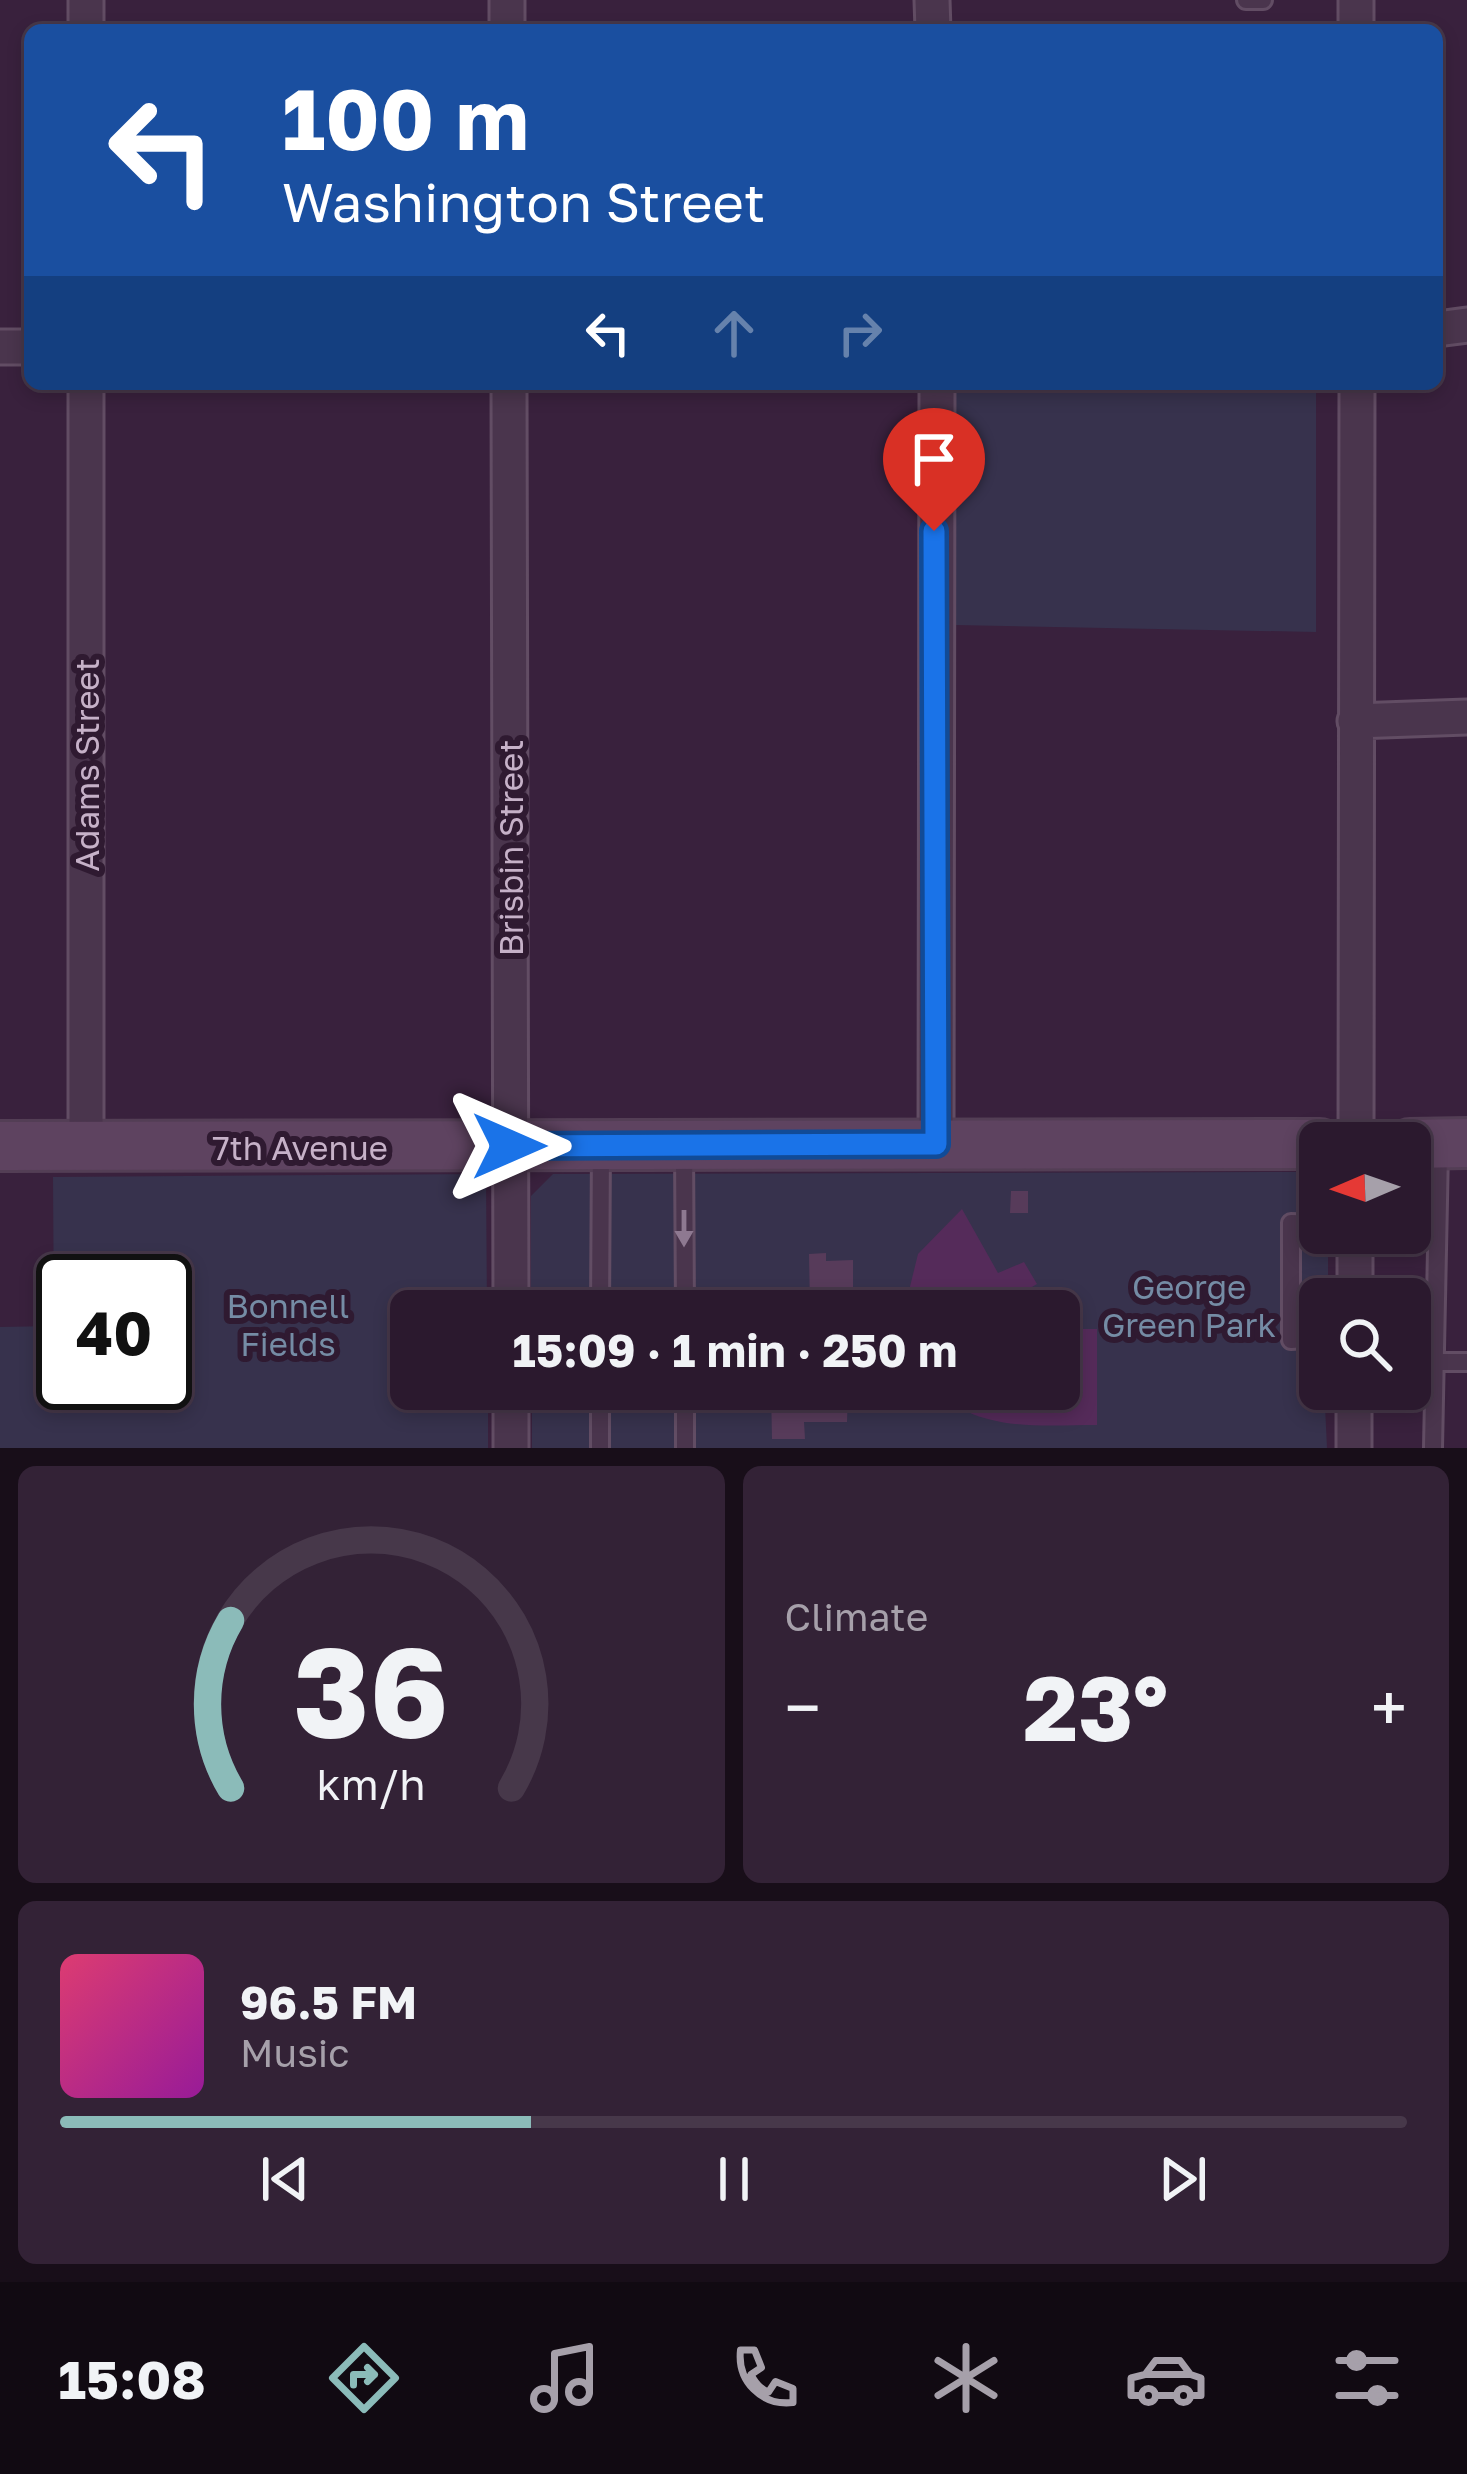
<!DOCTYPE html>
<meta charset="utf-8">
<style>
body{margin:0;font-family:"Golos Text",sans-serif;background:#332236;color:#f1f3f6;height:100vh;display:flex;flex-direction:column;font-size:45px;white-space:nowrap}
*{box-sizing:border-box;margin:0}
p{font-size:39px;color:#a6a0aa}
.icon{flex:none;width:66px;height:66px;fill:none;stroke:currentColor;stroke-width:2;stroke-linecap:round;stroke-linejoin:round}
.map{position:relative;height:1448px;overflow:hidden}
.panel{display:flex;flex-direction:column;gap:18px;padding:18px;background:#180e19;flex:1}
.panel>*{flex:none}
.guide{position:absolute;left:24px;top:24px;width:1419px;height:366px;border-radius:18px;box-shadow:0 6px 18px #0003,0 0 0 3px #47384a;background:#1a4fa0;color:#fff;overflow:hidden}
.needle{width:78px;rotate:268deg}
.controls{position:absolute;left:1299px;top:1122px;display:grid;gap:24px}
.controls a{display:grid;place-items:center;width:132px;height:132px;border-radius:18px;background:#2b192e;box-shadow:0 6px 18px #0003,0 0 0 3px #47384a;font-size:60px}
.speed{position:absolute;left:36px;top:1254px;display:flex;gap:24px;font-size:60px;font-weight:700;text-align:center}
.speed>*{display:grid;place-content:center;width:156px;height:156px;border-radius:50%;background:#2b192e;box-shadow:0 6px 18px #0003,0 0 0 3px #47384a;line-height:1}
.speed .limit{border:6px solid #111;border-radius:18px;background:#fff;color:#111}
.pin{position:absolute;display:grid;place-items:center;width:102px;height:102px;color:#fff;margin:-123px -51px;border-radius:50% 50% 50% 0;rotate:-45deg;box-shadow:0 0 12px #0007}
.pin .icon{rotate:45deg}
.me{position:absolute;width:132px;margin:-66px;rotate:90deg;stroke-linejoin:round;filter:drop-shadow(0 0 9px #0008)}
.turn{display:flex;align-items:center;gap:42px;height:252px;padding:0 60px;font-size:54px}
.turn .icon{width:156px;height:156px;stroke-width:2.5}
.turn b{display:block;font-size:84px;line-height:102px}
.lanes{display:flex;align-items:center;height:114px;padding:0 60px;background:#0003;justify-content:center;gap:60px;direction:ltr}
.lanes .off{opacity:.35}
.big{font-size:90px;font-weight:700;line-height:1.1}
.panel .tile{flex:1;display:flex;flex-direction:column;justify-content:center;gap:18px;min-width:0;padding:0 42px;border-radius:18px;background:#332236}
.panel .dial{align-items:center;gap:0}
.dial svg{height:312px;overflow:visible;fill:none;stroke:#47384a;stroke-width:7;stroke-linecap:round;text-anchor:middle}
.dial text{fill:#f1f3f6;stroke:none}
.song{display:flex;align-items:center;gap:36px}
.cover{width:144px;height:144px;border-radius:18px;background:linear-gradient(135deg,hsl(340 70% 55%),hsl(300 70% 35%))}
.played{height:12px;border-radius:6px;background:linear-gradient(90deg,#8bbbb9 35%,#47384a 35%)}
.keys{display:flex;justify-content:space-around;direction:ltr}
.heat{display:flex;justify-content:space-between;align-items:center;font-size:66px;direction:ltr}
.panel .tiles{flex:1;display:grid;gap:18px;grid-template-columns:1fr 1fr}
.tile:last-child{grid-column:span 2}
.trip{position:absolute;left:390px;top:1290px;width:690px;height:120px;border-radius:18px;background:#2b192e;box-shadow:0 6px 18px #0003,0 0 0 3px #47384a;font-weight:700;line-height:120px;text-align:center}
.tabs{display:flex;height:192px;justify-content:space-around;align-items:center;background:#110a12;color:#a6a0aa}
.tabs .icon{width:84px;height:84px}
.tabs .selected{color:#8bbbb9}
.tabs b{font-size:54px;color:#f1f3f6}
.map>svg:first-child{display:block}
</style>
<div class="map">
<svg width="1467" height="1448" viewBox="0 0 1467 1448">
<rect width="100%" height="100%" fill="#39213d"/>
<path fill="#37324d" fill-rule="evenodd" d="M 956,384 L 1316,384 L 1316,632 L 955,625 Z
M 1314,1172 L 1320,1179 L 1320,1233 L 1328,1233 L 1328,1299 L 1320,1299 L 1327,1448 L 532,1448 L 532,1389 L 1059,1389 L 1059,1311 L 531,1311 L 531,1196 L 553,1174 Z
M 486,1174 L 487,1311 L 411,1311 L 411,1389 L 488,1389 L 488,1448 L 0,1448 L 0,1327 L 54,1326 L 53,1177 ZM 63,1281 L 165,1281 L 165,1383 L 63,1383 Z"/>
<path fill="#552b5a" d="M 962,1209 L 998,1273 L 1024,1262 L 1037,1284 L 1013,1298 L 1019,1311 L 904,1311 L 918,1254 Z
M 1059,1329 L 1097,1329 L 1097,1425 C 1041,1425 978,1433 935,1389 L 1019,1389 L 1020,1397 L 1059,1389 Z"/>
<path fill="#573b5a" d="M 1011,1191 L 1028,1191 L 1028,1213 L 1010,1213 Z
M 826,1253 L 826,1261 L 853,1260 L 853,1306 L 810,1306 L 809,1254 Z
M 771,1389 L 848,1389 L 847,1422 L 804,1422 L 805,1439 L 772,1439 Z"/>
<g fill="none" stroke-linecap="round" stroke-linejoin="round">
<g stroke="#624d64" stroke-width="22">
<path id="lane" d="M 1246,0 L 1263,0
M 684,1146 L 685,1311
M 1320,1224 L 1291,1223 L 1291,1340 L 1320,1338
M 600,1311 L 601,1146
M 1433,1362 L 1467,1362
M 1410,1382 L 1433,1381
M 685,1389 L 685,1448
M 600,1448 L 600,1389
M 1433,1448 L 1439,1150"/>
</g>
<g stroke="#624d64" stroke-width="39">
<path id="street" d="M 86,0 L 86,30
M 507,0 L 507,30
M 932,0 L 933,30
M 1356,30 L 1356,0
M 1437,329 L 1467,325
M 0,347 L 30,347
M 509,384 L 511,1311
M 1355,721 L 1467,717
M 1356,1143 L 1357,384
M 936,1144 L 937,384
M 86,1147 L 86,384
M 1355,1299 L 1355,1233
M 511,1389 L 511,1448
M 1354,1448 L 1354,1389"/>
</g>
<g stroke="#533e55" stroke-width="54">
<path id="secondary" d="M 1410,1144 L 1467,1143
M 0,1146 L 1320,1144"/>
</g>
<use href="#lane" stroke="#4a354d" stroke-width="16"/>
<use href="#street" stroke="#4a354d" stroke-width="33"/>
<use href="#secondary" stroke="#5e4360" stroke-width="48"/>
</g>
<defs><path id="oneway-solid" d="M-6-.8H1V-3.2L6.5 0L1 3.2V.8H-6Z" transform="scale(3)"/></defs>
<use fill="#8e7991" href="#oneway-solid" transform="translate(684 1228) rotate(90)"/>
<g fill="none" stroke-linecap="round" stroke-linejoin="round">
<g stroke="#114b97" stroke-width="30">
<path id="route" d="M 509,1146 L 936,1144 L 934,531"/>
</g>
<use href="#route" stroke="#1a73e8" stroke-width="21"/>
</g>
<g text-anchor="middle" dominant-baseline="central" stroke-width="12" stroke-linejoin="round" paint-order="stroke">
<g font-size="33" fill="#c6b1c8" stroke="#2f1a31">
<text transform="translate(86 765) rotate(-90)">Adams Street</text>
<text transform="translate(510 848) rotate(-90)">Brisbin Street</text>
<text x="300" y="1147">7th Avenue</text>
</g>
<g font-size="33" fill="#758ca5" stroke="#2f1a31">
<text x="1189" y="1286">George<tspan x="1189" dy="38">Green Park</tspan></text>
<text x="288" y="1305">Bonnell<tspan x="288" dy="38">Fields</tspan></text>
</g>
</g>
</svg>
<div class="controls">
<a><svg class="needle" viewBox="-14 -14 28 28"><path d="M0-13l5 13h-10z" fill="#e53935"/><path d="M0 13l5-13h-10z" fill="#a6a0aa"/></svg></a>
<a><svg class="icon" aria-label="search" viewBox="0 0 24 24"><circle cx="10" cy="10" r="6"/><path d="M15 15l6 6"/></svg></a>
</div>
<div class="speed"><div class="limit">40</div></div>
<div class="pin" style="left:934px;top:531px;background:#d93025"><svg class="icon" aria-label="arrive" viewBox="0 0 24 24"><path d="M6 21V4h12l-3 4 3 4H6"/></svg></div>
<svg class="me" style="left:509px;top:1146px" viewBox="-20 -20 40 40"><path d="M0-17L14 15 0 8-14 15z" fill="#1a73e8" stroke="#fff" stroke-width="4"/></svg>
<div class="trip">15:09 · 1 min · 250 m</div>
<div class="guide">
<div class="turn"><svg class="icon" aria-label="left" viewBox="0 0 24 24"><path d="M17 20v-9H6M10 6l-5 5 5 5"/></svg><div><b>100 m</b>Washington Street</div></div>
<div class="lanes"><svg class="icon" aria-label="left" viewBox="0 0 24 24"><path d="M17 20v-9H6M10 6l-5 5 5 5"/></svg><svg class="icon off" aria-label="ahead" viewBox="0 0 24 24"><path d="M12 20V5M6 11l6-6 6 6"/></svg><svg class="icon off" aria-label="right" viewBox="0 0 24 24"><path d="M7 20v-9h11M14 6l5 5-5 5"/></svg></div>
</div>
</div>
<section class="panel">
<div class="tiles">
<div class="tile dial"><svg viewBox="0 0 100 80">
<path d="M14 69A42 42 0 1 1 86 69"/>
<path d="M14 69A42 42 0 0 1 14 26" stroke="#8bbbb9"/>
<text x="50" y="56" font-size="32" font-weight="700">36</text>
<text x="50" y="72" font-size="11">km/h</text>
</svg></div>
<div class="tile"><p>Climate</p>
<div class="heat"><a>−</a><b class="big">23°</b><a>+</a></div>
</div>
<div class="tile">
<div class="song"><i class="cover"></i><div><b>96.5 FM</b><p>Music</p></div></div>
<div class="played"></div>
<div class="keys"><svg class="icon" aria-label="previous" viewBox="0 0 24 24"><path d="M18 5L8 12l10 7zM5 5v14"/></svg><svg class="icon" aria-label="pause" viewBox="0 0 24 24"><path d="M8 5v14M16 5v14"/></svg><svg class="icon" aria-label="next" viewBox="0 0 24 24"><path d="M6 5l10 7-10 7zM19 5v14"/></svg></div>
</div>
</div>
</section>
<nav class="tabs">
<b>15:08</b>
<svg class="icon selected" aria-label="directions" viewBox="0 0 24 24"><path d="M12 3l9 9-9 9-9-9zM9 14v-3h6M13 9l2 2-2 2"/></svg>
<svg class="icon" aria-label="music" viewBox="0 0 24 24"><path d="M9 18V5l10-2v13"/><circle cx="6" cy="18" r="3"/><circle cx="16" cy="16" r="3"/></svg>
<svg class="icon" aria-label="phone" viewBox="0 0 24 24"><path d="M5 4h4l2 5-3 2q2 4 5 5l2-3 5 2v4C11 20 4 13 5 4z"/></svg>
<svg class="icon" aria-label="climate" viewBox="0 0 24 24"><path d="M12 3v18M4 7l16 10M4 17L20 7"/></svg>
<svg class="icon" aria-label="car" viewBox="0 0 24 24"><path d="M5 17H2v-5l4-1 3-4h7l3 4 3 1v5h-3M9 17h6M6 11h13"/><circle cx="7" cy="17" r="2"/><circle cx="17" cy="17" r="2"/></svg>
<svg class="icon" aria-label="filters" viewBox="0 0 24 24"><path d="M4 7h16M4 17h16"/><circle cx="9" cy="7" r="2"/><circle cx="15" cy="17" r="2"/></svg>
</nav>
